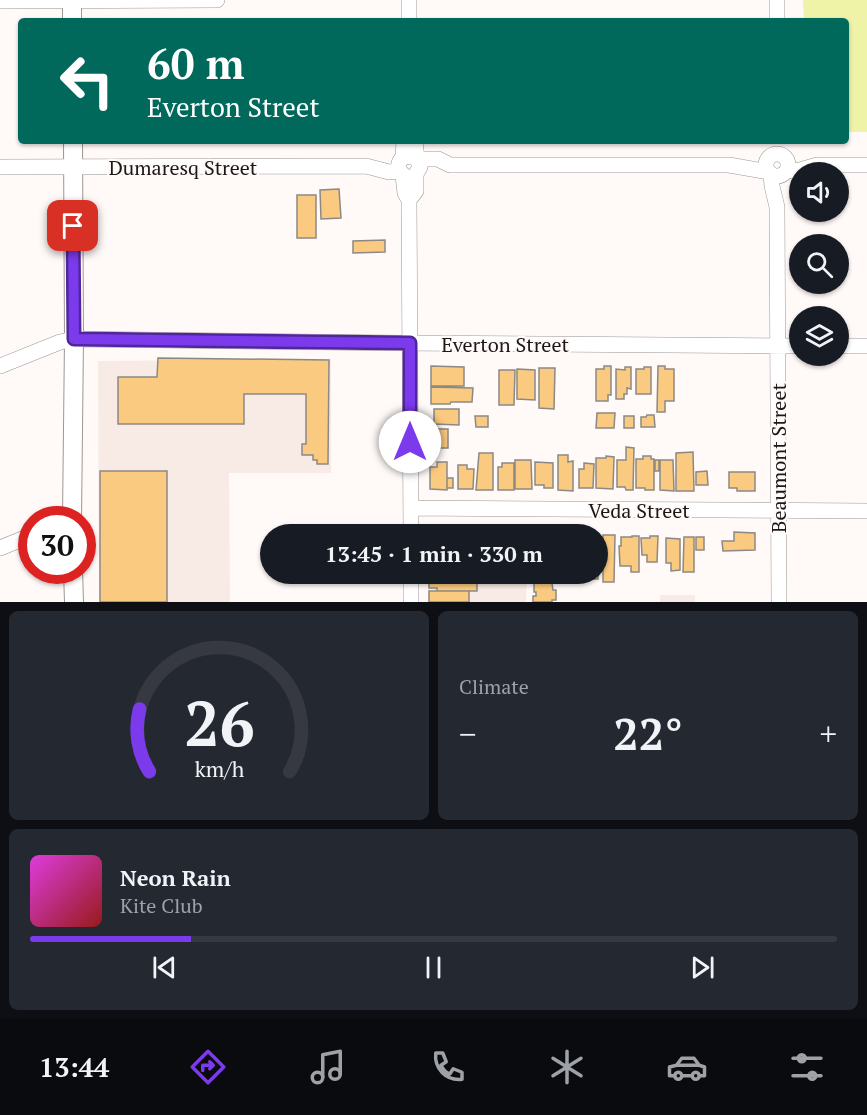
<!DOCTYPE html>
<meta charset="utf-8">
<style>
body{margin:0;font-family:"PT Serif",serif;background:#242831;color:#f1f3f6;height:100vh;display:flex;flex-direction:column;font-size:22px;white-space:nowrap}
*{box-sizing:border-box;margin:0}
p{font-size:20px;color:#9ea1a6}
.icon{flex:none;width:33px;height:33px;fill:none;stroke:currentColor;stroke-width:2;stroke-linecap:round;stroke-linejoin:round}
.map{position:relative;height:602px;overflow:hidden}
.sheet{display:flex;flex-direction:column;gap:9px;padding:9px;background:#0d0f14;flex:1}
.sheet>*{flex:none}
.banner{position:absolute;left:18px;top:18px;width:831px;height:126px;border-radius:6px;box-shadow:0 2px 4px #0004;background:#00695c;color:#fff;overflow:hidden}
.tools{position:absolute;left:789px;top:162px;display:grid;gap:12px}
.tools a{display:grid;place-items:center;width:60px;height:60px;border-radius:50%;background:#171b24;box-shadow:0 2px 4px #0004;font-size:30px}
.speed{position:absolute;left:18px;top:506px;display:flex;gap:12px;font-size:30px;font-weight:700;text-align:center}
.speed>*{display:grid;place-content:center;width:78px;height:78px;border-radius:50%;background:#171b24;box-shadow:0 2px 4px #0004;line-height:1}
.speed .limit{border:9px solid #d22;background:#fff;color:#111}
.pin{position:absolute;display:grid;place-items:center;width:51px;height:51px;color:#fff;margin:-26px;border-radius:12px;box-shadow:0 3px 9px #0006}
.me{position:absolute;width:66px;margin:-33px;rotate:0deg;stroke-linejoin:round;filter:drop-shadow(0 0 4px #0008)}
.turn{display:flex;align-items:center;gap:21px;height:126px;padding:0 30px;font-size:27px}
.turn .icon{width:78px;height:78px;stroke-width:2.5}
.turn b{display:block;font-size:42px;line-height:51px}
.big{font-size:45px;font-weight:800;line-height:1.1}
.sheet .card{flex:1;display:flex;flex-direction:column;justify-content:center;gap:9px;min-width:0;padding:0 21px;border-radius:9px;background:#242831}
.sheet .dial{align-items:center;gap:0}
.dial svg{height:156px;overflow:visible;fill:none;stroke:#363941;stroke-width:7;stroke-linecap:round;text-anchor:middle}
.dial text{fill:#f1f3f6;stroke:none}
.song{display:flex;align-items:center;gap:18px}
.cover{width:72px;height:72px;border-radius:9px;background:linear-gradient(135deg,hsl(300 70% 55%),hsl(0 70% 35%))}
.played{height:6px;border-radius:3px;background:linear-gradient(90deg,#7c3aed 20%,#363941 20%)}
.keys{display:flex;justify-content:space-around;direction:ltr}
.heat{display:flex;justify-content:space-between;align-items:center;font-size:33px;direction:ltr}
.sheet .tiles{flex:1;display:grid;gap:9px;grid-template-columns:1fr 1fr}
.card:last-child{grid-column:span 2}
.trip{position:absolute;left:260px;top:524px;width:348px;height:60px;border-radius:30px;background:#171b24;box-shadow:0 2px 4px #0004;font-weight:800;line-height:60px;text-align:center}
.dock{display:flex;height:96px;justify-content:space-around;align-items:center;background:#090b0e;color:#9ea1a6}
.dock .icon{width:42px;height:42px}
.dock .current{color:#7c3aed}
.dock b{font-size:27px;color:#f1f3f6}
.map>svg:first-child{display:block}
</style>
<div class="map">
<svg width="867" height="602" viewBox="0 0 867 602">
<rect width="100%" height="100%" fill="#fff9f7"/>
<path fill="#f8ebe5" d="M 331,359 L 331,473 L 229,473 L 230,602 L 99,602 L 98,361 Z
M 428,526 L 527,527 L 527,534 L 428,534 Z
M 428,573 L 527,573 L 526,602 L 428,602 Z
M 660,595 L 695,595 L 695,602 L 660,602 Z"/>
<path fill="#eff3a8" d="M 803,0 L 867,0 L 867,132 L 846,132 L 846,21 L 804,21 Z"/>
<path fill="#faca80" stroke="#8c8985" stroke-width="1.5" d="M 339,189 L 341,218 L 321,219 L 320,190 Z
M 297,195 L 316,195 L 316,238 L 297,238 Z
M 385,240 L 385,252 L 353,253 L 353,241 Z
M 158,358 L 329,360 L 328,464 L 317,464 L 317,460 L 313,460 L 313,455 L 302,455 L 302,444 L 306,444 L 306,394 L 244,394 L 244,424 L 118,424 L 118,377 L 157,377 Z
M 431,366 L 464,367 L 464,386 L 431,386 Z
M 604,366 L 611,366 L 611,395 L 608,395 L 608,401 L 596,401 L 596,369 L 604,369 Z
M 658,366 L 665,366 L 665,369 L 674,369 L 674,401 L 665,401 L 665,412 L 657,412 Z
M 625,367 L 631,367 L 631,389 L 627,388 L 627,394 L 624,394 L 624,399 L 616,399 L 616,369 L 625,370 Z
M 644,367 L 651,367 L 651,394 L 636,394 L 636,369 L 644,369 Z
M 539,368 L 555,368 L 554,409 L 539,408 Z
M 517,369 L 535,370 L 535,400 L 517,399 Z
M 499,370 L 515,370 L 514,405 L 499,405 Z
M 431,387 L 473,388 L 472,402 L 451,402 L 450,404 L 431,404 Z
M 434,409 L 459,409 L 459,425 L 434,424 Z
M 597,413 L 615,413 L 614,428 L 596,428 Z
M 647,415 L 654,415 L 655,427 L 641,427 L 641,417 L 646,417 Z
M 475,416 L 488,416 L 488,427 L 476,427 Z
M 624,416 L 634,416 L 634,428 L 624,428 Z
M 431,429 L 448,429 L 448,448 L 431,448 Z
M 626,447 L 634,448 L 633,490 L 626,490 L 625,487 L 617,487 L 617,460 L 626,460 Z
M 693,452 L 694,491 L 676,491 L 676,453 Z
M 479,453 L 493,453 L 493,490 L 476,490 Z
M 558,455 L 568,455 L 568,462 L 573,461 L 573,491 L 558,490 Z
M 606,456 L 614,457 L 613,489 L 596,488 L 596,458 L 606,458 Z
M 643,456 L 651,456 L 651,459 L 654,459 L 654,490 L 645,490 L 645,488 L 636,488 L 636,459 L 643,459 Z
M 515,460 L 531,460 L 532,489 L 515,489 Z
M 655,460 L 659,460 L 659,471 L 655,471 Z
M 660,460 L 673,460 L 674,491 L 660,490 Z
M 437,462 L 447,462 L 447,490 L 430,489 L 430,467 L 437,467 Z
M 535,462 L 553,463 L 553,488 L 544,488 L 544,485 L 535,485 Z
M 502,463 L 514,463 L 514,490 L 498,490 L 498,467 L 502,467 Z
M 584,463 L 594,464 L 593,488 L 579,488 L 579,469 L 584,469 Z
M 458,465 L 467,465 L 467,469 L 474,469 L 473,489 L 458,489 Z
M 100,471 L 167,471 L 167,602 L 100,602 Z
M 707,471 L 708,485 L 696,485 L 696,472 Z
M 729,472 L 755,472 L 755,491 L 737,491 L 737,488 L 729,488 Z
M 447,478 L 453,478 L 453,488 L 447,488 Z
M 429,532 L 477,532 L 477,534 L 429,534 Z
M 734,532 L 755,533 L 755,550 L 723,551 L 722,541 L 734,541 Z
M 603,535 L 615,535 L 614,582 L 603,582 Z
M 597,536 L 599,536 L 598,579 L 581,579 L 581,573 L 597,573 Z
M 632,536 L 639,536 L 639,572 L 631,572 L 631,566 L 620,566 L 619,546 L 621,546 L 621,537 L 632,537 Z
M 650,536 L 658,536 L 657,562 L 647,562 L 647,555 L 642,555 L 641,538 L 650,538 Z
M 684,537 L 694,537 L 694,572 L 683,572 Z
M 696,537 L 704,537 L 704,550 L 696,550 Z
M 666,538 L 680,539 L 680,570 L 671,571 L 671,563 L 666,563 Z
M 429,573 L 477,573 L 477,591 L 437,591 L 437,588 L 429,588 Z
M 537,573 L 557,573 L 557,583 L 552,583 L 553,590 L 556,590 L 556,600 L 552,600 L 552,602 L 533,602 L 533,596 L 536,596 L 536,592 L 534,592 L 534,580 L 537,580 Z
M 429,591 L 469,591 L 469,602 L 429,602 Z"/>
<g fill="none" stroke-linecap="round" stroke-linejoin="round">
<g stroke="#9c9795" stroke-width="16">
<path id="minor" d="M 409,0 L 409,21
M 777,0 L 777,21
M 0,1 L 217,0
M766 165a11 11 0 1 1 22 0a11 11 0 1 1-22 0Z
M 403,158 L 404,141
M 417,159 L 438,159 L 450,165 L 729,165 L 769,172
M 0,167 L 366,166 L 389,172 L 400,171
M 787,171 L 800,170 L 817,165 L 867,165
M 771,174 L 772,186 L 777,207 L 779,602
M 403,175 L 405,193 L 409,200 L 411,534
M 407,177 C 391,169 400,150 417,159
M 409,200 L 416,191 L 416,174 L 420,167 L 419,162 L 417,159 L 415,141
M 838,346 L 867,346
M 0,366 L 60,342 L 74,339 L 400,343 L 800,346
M 411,508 L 867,511
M 0,548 L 32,535
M 411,573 L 411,602"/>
</g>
<g stroke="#9c9795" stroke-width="20">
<path id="major" d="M 72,0 L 72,21
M 72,519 L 74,339 L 73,141
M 73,570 L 74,602"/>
</g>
<use href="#minor" stroke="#fff" stroke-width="15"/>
<use href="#major" stroke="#fff" stroke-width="18"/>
</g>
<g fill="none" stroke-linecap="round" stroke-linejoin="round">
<g stroke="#51269a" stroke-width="15">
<path id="route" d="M 73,226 L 74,339 L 410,343 L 410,442"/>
</g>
<use href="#route" stroke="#7c3aed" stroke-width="10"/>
</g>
<g text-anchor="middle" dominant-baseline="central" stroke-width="4.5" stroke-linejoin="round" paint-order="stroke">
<g font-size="20" fill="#1b1918" stroke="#fff9f7">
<text x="183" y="167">Dumaresq Street</text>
<text x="505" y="344">Everton Street</text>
<text transform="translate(778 458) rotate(-90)">Beaumont Street</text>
<text x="639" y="510">Veda Street</text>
</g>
</g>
</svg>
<div class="tools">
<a><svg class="icon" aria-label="sound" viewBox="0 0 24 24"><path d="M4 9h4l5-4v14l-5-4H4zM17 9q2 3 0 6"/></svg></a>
<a><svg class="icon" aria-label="search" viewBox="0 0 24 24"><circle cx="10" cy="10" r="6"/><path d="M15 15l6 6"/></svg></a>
<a><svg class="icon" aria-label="layers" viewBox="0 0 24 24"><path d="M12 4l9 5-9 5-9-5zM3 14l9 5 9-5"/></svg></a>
</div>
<div class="speed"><div class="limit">30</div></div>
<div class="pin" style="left:73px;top:226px;background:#d93025"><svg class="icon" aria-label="arrive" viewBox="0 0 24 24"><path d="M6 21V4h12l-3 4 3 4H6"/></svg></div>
<svg class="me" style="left:410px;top:442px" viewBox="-20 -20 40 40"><circle r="19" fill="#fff"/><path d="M0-13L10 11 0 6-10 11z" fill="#7c3aed"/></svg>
<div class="trip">13:45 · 1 min · 330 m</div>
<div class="banner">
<div class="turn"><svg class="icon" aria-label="left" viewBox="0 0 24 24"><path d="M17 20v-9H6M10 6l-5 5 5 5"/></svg><div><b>60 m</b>Everton Street</div></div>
</div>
</div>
<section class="sheet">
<div class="tiles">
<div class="card dial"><svg viewBox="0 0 100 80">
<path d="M14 69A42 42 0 1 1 86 69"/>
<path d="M14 69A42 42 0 0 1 9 37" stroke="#7c3aed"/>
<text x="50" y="56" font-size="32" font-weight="700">26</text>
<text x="50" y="72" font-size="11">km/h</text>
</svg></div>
<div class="card"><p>Climate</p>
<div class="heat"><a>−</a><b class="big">22°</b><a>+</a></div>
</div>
<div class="card">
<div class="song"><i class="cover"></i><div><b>Neon Rain</b><p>Kite Club</p></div></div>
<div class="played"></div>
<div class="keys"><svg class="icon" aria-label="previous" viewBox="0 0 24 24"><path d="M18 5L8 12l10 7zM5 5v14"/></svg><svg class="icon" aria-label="pause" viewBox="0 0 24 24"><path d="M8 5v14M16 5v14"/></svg><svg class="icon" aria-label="next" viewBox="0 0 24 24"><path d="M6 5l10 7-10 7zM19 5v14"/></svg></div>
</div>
</div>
</section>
<nav class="dock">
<b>13:44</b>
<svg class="icon current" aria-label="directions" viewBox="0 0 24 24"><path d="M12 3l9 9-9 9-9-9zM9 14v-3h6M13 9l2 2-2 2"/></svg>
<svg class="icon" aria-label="music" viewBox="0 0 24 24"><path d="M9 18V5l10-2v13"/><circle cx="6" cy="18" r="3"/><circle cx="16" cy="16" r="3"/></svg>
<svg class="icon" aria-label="phone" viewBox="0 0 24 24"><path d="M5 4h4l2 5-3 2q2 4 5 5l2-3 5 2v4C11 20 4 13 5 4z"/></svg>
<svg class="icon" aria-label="climate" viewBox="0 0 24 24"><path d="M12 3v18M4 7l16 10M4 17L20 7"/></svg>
<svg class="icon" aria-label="car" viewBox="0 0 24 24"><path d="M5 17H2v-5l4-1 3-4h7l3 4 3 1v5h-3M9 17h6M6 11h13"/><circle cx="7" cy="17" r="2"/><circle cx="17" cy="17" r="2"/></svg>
<svg class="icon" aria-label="filters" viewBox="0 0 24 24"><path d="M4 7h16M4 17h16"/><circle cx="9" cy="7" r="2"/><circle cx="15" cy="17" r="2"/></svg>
</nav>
